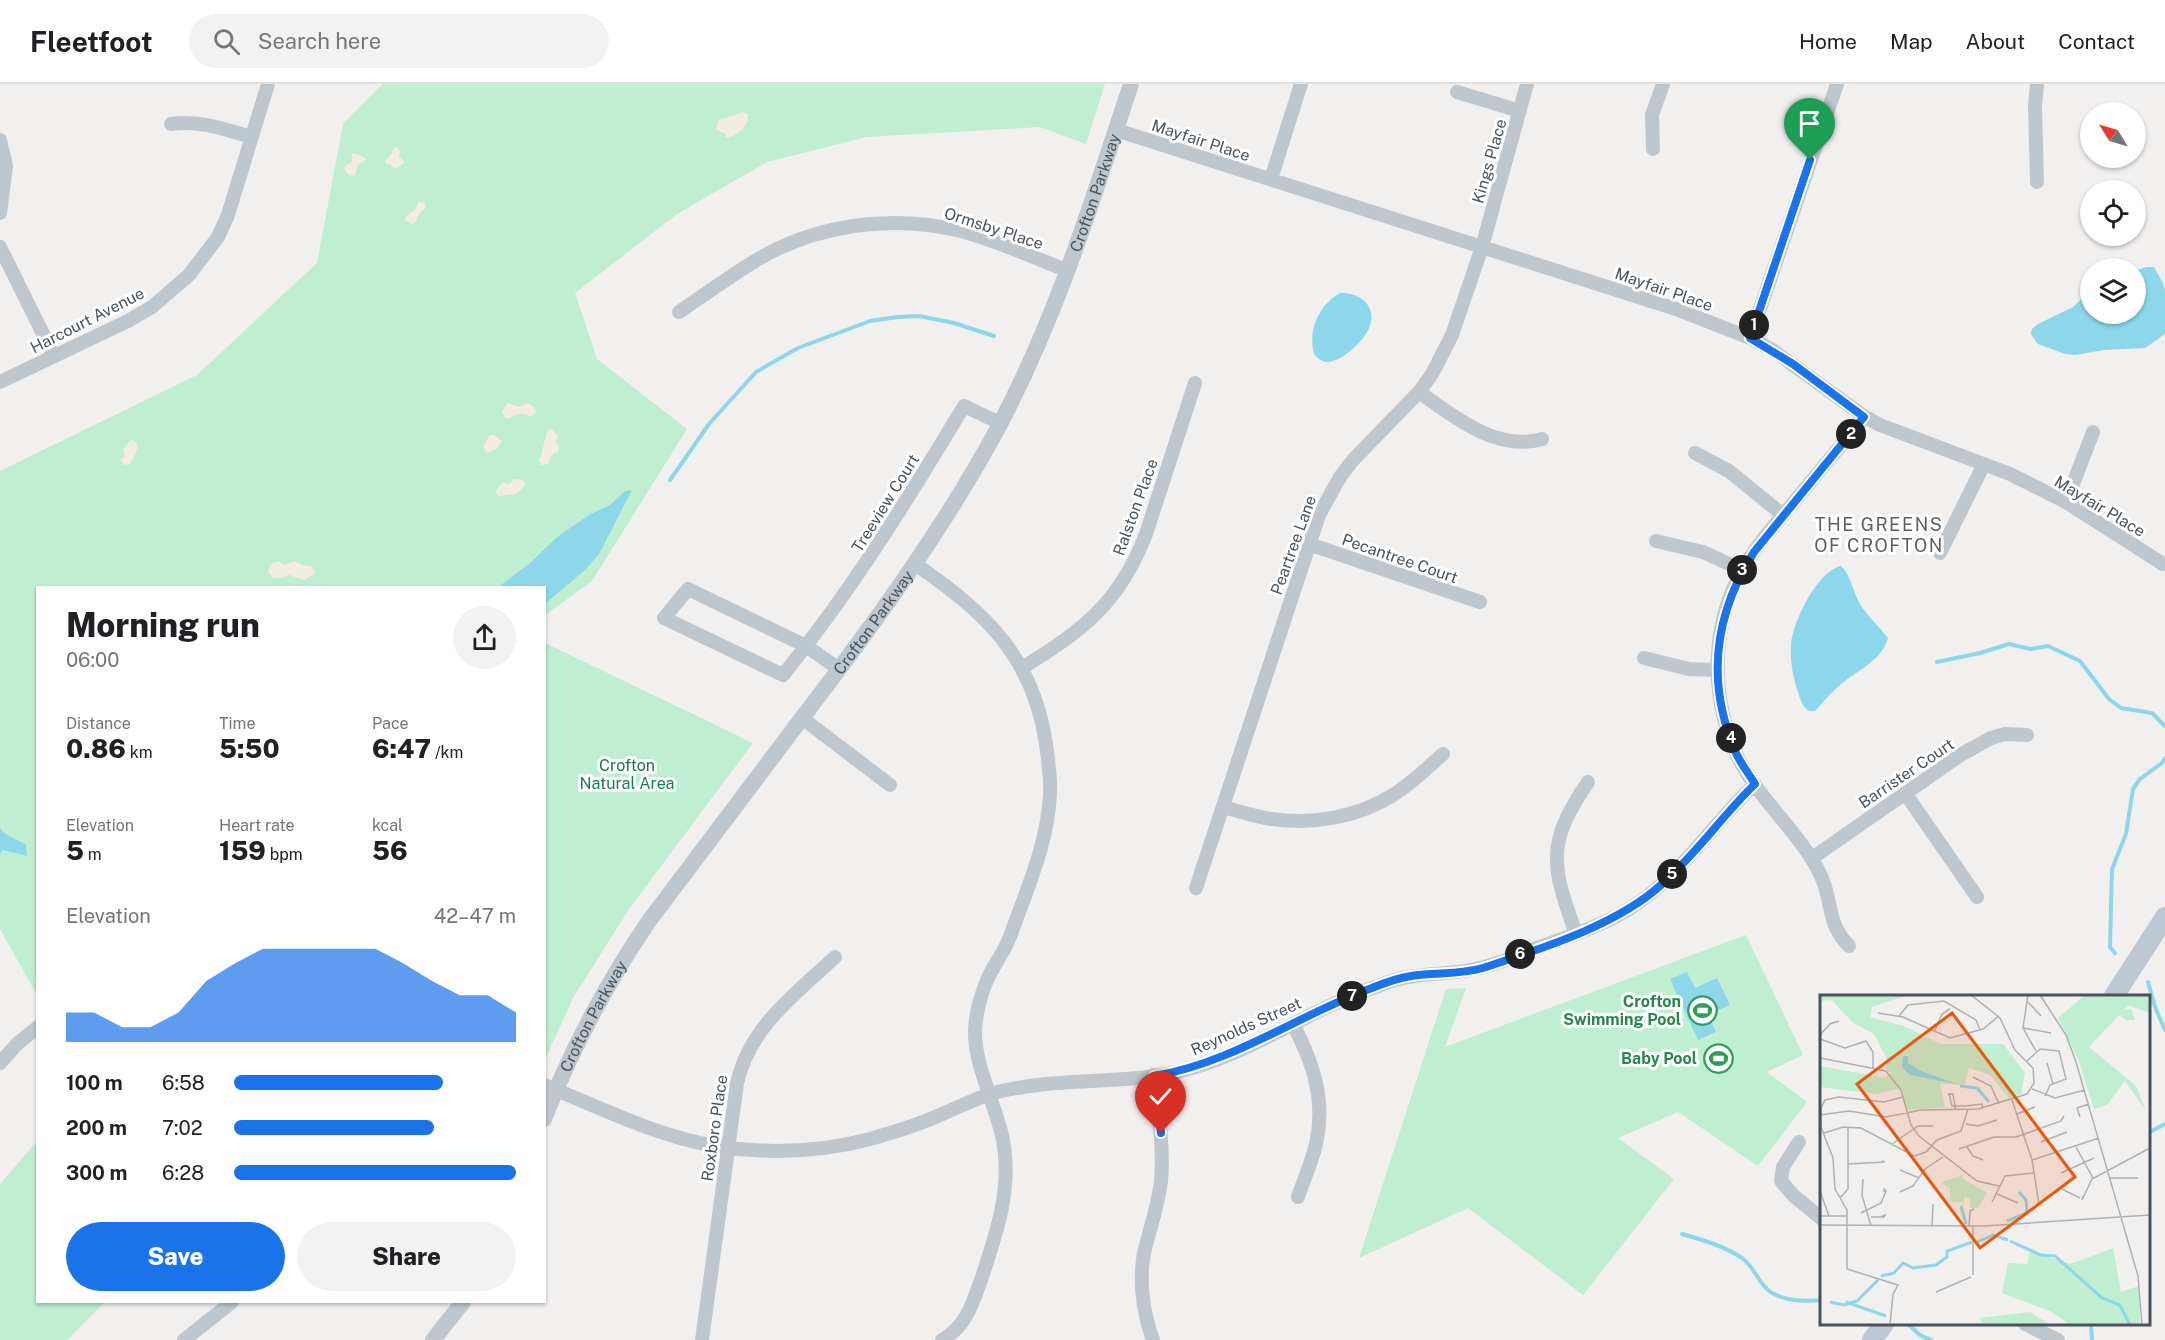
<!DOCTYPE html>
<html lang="en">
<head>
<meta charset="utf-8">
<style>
	:root { --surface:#fff; --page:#f2f2f2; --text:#202124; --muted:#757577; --line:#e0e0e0; --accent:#1a73e8 }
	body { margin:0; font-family:"Public Sans",sans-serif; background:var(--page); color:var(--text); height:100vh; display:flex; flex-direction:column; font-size:22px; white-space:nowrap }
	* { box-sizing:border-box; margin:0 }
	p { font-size:20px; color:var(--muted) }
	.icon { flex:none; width:33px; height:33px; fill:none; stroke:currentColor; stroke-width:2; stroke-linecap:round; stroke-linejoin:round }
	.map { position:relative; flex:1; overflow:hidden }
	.details { position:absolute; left:36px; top:502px; width:510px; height:717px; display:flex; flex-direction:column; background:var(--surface); border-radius:0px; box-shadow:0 2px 4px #0004 }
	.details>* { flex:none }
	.needle { width:39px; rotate:307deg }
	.fabs { position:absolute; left:2080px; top:18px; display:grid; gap:12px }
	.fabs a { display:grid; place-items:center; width:66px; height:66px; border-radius:50%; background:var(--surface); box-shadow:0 2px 4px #0004; font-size:30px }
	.pin { position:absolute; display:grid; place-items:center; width:51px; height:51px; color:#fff; margin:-62px -26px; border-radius:50% 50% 50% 0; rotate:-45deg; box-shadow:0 0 6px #0007 }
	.pin .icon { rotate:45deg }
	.km { position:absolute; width:30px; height:30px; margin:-15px; border-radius:50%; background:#222; color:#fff; font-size:16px; line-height:30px; text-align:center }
	.round { display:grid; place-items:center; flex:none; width:63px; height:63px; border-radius:32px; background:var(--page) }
	.summary { display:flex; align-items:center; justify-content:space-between; height:102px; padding:0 30px }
	h1 { font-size:33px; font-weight:800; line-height:45px }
	.stats { display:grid; grid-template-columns:repeat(3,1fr); gap:9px; height:102px; padding:6px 30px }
	.stats div { display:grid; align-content:center }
	.stats b { font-size:26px; font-weight:800 }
	.stats small { font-size:16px; font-weight:400 }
	.stats p { font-size:16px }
	.chart { height:168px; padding:12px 30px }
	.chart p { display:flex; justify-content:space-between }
	.chart svg { width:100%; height:108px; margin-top:6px; fill:var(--accent); opacity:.7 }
	.cta { display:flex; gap:12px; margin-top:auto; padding:12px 30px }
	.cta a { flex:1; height:69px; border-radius:36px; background:var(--accent); color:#fff; font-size:24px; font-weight:800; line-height:69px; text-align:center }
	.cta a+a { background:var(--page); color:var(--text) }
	ul { padding:0 30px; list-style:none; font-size:20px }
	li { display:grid; grid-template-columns:96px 72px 1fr; align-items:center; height:45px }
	li i { height:15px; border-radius:8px; background:var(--accent) }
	header { display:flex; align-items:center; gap:36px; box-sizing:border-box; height:84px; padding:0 30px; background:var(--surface); border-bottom:2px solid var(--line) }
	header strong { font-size:28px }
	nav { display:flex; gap:33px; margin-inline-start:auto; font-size:21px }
	.search { width:420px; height:54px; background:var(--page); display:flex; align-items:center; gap:15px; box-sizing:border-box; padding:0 21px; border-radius:33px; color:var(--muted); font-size:22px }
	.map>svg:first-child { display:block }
	.green { fill:#bfeed1 }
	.sand { fill:#f3ede1 }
	.water { fill:#8dd7ea }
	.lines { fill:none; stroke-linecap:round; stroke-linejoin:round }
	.stream { stroke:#8dd7ea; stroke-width:4 }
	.minor { stroke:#bec7ce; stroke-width:14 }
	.tertiary { stroke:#bec7ce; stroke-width:16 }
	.secondary { stroke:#bec8d3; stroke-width:20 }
	.route-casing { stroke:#fff; stroke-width:12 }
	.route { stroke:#1a73e8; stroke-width:8 }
	.labels { text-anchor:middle; stroke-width:6; stroke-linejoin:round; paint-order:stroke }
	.street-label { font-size:16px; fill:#48535c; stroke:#fff }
	.park-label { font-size:16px; fill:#197d4b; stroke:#fff }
	.leisure-label { font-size:16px; font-weight:bold; fill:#27864d; stroke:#fff; text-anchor:end }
	.neighbourhood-label { font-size:18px; letter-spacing:1.5px; fill:#5c6064; stroke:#fff }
	.inset-river { fill:none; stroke:#8dd7ea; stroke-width:3 }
	.inset-road { fill:none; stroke:#aeb1b4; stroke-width:1.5 }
	.view { fill:#e8590c; fill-opacity:0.15; stroke:#e8590c; stroke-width:3 }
	.inset-edge { fill:none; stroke:#48535c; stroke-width:3 }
</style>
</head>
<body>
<header>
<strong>Fleetfoot</strong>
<div class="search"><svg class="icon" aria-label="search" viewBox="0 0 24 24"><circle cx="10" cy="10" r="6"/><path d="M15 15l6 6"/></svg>Search here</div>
<nav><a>Home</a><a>Map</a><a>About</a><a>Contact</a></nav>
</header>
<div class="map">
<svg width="2165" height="1256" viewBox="0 0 2165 1256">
	<rect width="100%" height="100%" fill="#f2efef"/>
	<path class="green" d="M 383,0 L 1105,0 L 1086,60 L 1040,43 L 866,53 L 767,78 L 677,130 L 575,209 L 597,275 L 687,345 L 592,497 L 545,531 L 544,504 L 38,504 L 37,911 L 0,845 L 0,387 L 197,291 L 317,179 L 343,40 Z
		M 545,559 L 753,659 L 629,825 L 573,914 L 545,976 Z
		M 1746,851 L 1803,971 L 1767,988 L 1807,1018 L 1758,1082 L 1678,1028 L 1618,1054 L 1674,1095 L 1583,1211 L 1468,1124 L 1359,1174 L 1446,905 L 1466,904 L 1445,963 Z
		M 37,1057 L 38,1218 L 105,1218 L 67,1256 L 0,1256 L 0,1100 Z"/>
	<path class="sand" d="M 743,28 L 747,30 L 748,36 L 742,46 L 729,54 L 725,53 L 726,50 L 716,46 L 719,36 Z
		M 397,63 L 400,67 L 399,73 L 404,77 L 404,79 L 395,85 L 391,81 L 385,79 L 385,77 L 391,71 L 394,64 Z
		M 354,69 L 367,75 L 358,81 L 355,91 L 350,92 L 345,87 L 344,83 L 352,78 L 352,70 Z
		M 419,118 L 425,119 L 426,124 L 420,128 L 415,139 L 412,140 L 405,136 L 406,132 L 415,126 Z
		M 508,319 L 519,323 L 528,319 L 535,324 L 536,328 L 531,333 L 522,329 L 507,335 L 504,333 L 502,327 Z
		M 552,345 L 558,352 L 555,358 L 559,362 L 558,368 L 552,370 L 548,380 L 541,381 L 539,376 C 544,367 543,357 548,347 Z
		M 490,351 L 494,351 L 502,357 L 497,364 L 490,368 L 486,368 L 483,363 Z
		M 131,355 L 136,358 L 138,364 L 130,380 L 124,381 L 120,376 L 125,372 L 123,366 Z
		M 515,395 L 523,396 L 525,401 C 519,412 509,411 498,412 L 495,407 L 502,399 L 509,400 Z
		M 279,477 L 284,481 L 294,477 L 303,481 L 310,482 L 315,487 L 314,490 L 304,496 L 289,491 L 281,494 L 273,494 L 268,487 L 271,480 Z"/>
	<path class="water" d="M 2146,183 L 2154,183 L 2163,199 L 2165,206 L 2165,250 L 2145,264 L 2104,266 L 2075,271 L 2065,270 L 2038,260 L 2034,255 L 2031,250 L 2032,245 L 2038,240 L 2073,223 L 2091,206 L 2091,230 L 2136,230 L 2136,187 Z
		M 1340,209 C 1360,208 1378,222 1369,244 C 1364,257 1341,279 1326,278 C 1321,277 1317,274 1314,270 C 1308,246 1318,222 1340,209 Z
		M 632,406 L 599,470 L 585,486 L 547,518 L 545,519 L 544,504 L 497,504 L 529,480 L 557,453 L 589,431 L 610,421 L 625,407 Z
		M 1841,482 C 1851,491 1853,508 1860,520 C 1868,533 1879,542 1888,554 C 1882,575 1862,584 1845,597 C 1834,605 1825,616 1815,627 L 1809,627 C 1802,622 1800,615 1798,608 C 1793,593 1790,577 1791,562 C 1792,539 1817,487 1841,482 Z
		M 0,744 C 5,753 18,754 26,761 L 27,772 L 3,766 L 0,770 Z
		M 1687,888 L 1695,904 L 1717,894 L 1730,921 L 1708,931 L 1716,948 L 1698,956 L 1670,895 Z"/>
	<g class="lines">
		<path class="stream" d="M 670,396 L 709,340 L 756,288 L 798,264 L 870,237 L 898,233 L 919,232 L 954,239 L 994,252
			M 1937,578 L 1980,569 L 2009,560 L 2031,565 L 2048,562 L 2080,577 L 2109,615 L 2121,624 L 2152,629 L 2165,642
			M 2115,869 L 2110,863 L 2112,785 L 2126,750 L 2133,705 L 2140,695 L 2162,679 L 2165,674
			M 2148,898 L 2155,923 L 2165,946
			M 2148,1049 L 2165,1040
			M 1682,1150 C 1703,1156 1724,1162 1742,1174 C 1753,1182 1756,1193 1765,1203 C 1777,1217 1804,1218 1822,1216
			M 2091,1240 L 2092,1256
			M 1909,1241 L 1920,1251 L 1931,1256"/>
		<path class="minor" d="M 1457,8 L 1520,27
			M 171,40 C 199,36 224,45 251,53
			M 1116,46 L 1676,225 L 1750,254 L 1771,265 L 1865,333 L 1880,341 L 2010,390 L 2066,418 L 2163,480
			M 0,56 L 6,82 L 0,129
			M 1653,65 L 1652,31 L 1663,0
			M 1271,95 L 1301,0
			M 2037,98 L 2035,22 L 2037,0
			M 0,163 L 54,272
			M 679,228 C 704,211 729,193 755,177 C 816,140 892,130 961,147 C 998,157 1033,173 1068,187
			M 1750,254 L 1837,0
			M 0,298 L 128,237 L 152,223 L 189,191 L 218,153 L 228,131 L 268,0
			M 1419,308 C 1454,333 1497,368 1542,355
			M 1695,369 L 1729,387 L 1783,431
			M 2066,418 L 2093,348
			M 1656,457 L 1703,468 L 1742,486
			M 1309,460 L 1480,518
			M 1940,469 L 1984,380
			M 915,480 C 985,528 1033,572 1046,660 C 1048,676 1051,694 1050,710 C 1048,758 1027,805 1011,850 C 1006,865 995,879 988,894 C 981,910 976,928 975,946 C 974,981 996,1021 1003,1056 C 1012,1104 997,1148 982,1193 C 973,1218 967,1242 942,1256
			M 1644,574 L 1689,585 L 1717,586
			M 1022,584 C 1083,546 1119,520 1146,450 L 1195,299
			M 839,585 L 806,562 L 688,505 L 664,534 L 783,591 C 852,506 908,415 964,322 L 1000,339
			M 802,634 L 890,701
			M 1905,709 L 1977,813
			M 1223,723 C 1239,727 1256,733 1272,735 C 1313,741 1358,733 1393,711 C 1411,700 1427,684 1443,670
			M 1812,774 L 1962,670 L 1991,654 L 2005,650 L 2027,651
			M 1196,804 L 1319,431 L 1340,393 L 1353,376 L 1419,308 L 1432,290 L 1452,251 L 1482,163 L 1527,0
			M 1576,850 C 1552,782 1545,761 1588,698
			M 1849,862 C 1834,847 1832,833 1828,814 C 1825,799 1818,784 1810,772 C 1787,737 1753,707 1736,669 C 1710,610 1711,541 1743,485 C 1757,460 1777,438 1795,417 C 1818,389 1841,361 1865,333
			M 1293,940 C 1313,979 1326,1015 1316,1060 C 1312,1078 1304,1095 1298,1113
			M 0,979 L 17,960 L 38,943
			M 544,1001 C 589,1019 634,1041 680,1054 C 739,1071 811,1071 870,1055 C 891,1049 912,1043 933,1034 C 953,1026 973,1015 994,1009 C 1053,993 1117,1001 1177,988 C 1248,972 1309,925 1378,902 C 1388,898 1399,894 1409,893 C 1431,889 1453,890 1475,885 C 1494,882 1513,873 1531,866 C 1560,856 1590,846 1617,832 C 1675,802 1709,743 1755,700
			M 1799,1058 L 1783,1083 L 1781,1097 L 1794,1112 L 1822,1135
			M 2025,1240 L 2058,1256
			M 184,1256 L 232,1218
			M 702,1256 L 737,999 C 750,942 795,911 835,873
			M 1153,1256 C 1143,1229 1138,1193 1145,1165 C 1151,1142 1158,1121 1161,1097 C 1164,1062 1158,1026 1154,991"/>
		<g class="tertiary">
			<path id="s1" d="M 544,1035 C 572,964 606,900 649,837 C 700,769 751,701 802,634 C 874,540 943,446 999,342 C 1057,232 1092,118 1131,0"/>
			<path d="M 433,1256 L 463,1218"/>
		</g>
		<path class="secondary" d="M 2114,912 L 2165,833
			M 1872,1256 L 1884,1240"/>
	</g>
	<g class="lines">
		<defs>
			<path id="route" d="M 1161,1049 L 1154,992 C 1233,979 1298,931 1372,904 C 1384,899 1398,894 1411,892 C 1435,888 1459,891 1483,884 C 1540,865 1618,841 1662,800 C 1696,770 1722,732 1755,700 C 1749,690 1741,680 1736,669 C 1706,599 1714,531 1754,468 L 1864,333 L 1793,280 L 1750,254 L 1810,76"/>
		</defs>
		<use href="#route" class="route-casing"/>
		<use href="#route" class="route"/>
	</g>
	<defs>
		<symbol id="stadium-ring" viewBox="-11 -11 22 22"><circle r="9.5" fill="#fff" stroke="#2e9e5b" stroke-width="1.5"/><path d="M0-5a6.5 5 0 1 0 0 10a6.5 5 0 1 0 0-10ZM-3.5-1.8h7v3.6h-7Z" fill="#2e9e5b"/></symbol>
	</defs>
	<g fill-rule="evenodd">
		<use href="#stadium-ring" x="1686" y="910" width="33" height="33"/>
		<use href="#stadium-ring" x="1702" y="958" width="33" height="33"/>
	</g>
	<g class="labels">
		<g class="street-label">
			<text transform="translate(1201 56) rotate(18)" y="6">Mayfair Place</text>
			<text transform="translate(1489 77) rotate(-74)" y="6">Kings Place</text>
			<text dy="6" stroke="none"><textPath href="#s1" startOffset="1084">Crofton Parkway</textPath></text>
			<text transform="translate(994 144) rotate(18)" y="6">Ormsby Place</text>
			<text transform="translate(1664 205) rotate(19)" y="6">Mayfair Place</text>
			<text transform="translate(87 236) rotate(-27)" y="6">Harcourt Avenue</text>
			<text transform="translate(885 419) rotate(-58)" y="6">Treeview Court</text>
			<text transform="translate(2100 422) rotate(31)" y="6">Mayfair Place</text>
			<text transform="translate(1135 423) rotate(-70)" y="6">Ralston Place</text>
			<text transform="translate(1293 461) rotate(-70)" y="6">Peartree Lane</text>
			<text transform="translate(1400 474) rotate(19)" y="6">Pecantree Court</text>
			<text dy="6" stroke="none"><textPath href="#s1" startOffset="598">Crofton Parkway</textPath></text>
			<text transform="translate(1906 689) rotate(-34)" y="6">Barrister Court</text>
			<text dy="6" stroke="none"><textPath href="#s1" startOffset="114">Crofton Parkway</textPath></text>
			<text transform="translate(1246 942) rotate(-24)" y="6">Reynolds Street</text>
			<text transform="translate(714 1044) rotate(-82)" y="6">Roxboro Place</text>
		</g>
		<g class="park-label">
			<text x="627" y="687">Crofton<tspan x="627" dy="18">Natural Area</tspan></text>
		</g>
		<g class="leisure-label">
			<text x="1681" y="923">Crofton<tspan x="1681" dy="18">Swimming Pool</tspan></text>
			<text x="1697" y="980">Baby Pool</text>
		</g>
		<g class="neighbourhood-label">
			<text x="1879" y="447">THE GREENS<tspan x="1879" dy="21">OF CROFTON</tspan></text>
		</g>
	</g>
	<g transform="translate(1820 911)">
		<rect width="330" height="330" fill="#f2efef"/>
		<path d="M 0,0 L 88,0 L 52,12 L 50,22 L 84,31 L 121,49 L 183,49 L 205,78 L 201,99 L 189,103 L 170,80 L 149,73 L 145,90 L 120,89 L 125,112 L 88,115 L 81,93 L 57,99 L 0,92 L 0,71 L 66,83 L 71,78 L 65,73 L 68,66 L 54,39 L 32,27 L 12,5 L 0,6 ZM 265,0 L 330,0 L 330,18 L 308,10 L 304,15 L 311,14 L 315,25 L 306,25 L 299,20 L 269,52 L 316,91 L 326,116 L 305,86 L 287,110 L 274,114 L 259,66 L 238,23 ZM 146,179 L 142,183 L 167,198 L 158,213 L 150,213 L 150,203 L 145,201 L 144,207 L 130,207 L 130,193 L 120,188 ZM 293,253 L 301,297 L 319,291 L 320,330 L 251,330 L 230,316 L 182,298 L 188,268 L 207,269 L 210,257 L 251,269 ZM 210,317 L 231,330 L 163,330 L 160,323 Z" fill="#bfeed1"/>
		<path d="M 83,61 L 88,61 L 88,68 L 101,76 L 137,89 L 90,80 L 82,72 Z" fill="#8dd7ea"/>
		<path class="inset-river" d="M 140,91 L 157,93 L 169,107M 141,211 L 146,229M 187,226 L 207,218 L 206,205 L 199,197M 190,246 L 221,260 L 235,261 L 282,303 L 300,310 L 310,330M 155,248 L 173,240 L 188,245M 61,281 L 74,278 L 83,268 L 93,273 L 116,270 L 127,262 L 127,256 L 152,247M 10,307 L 24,310 L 37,306 L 58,285M 26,307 L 66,321"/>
		<path class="inset-road" d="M 208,0 L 203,33 L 216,56M 220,0 L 246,40 L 256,67 L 318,281 L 322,330M 208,7 L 221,21M 58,18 L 83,22 L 130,43 L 163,34 L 179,21M 79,21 L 88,10 L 124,6 L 156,25 L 160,35M 203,33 L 231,38M 114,37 L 122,19 L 130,14M 0,40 L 10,29 L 19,26M 0,44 L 25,53 L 46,46 L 53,57 L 53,73M 0,63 L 66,76 L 81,95 L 91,130 L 99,141 L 157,186 L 179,191M 206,67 L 220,54 L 239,56 L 246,84 L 230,90 L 225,101M 227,68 L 233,89M 153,82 L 171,91 L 179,109M 212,94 L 235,103 L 265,95M 192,105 L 212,165 L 219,209M 135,115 L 135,111 L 133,99 L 129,99 L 132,111 L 145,111 L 162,109 L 163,113M 197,119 L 215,112M 0,120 L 29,116 L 66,122 L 101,115 L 158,114 L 207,99 L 214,88 L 213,73 L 195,55 L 180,23 L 151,0M 260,122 L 257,113 L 269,109M 146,129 L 158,131 L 177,125M 4,138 L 23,132 L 41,133 L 94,161 L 106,157 L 117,145 L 141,136 L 148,114M 221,147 L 247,137M 72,149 L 98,131 L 113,131M 147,152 L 153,161 L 163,165M 256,152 L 273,183M 139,154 L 174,142 L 196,142 L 241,126 L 244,121M 212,165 L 279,143M 28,169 L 65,167 L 62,166M 80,175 L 99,183M 241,178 L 274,163M 290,183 L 318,183M 43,187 L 43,184 L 42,200 L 51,231M 242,194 L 260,203M 0,196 L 9,221M 80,197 L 93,191 L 105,174 L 123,162M 177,199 L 198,208M 263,201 L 262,205 L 272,184 L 330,153M 20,203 L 28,194 L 28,132M 172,207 L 185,181 L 213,178M 44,216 L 41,218 L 61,208 L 66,196 L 64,194 L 64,197M 0,221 L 27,221M 51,222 L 64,222 L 65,220 L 62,221M 0,230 L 165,231 L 330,220M 112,231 L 113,209M 149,231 L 150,216 L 154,214M 153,280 L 153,231M 116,297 L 151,282M 70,330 L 73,299 L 78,290 L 27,274 L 27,215 L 15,194 L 13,163 L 1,132 L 1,113 L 5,105 L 19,102 L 64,107 L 83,102"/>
		<path class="view" d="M 132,18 L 255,182 L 160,253 L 37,89 Z"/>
		<rect width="330" height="330" class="inset-edge"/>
	</g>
</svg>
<div class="fabs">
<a><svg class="needle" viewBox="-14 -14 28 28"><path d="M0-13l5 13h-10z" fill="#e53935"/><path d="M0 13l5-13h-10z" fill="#757577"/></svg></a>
<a><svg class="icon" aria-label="locate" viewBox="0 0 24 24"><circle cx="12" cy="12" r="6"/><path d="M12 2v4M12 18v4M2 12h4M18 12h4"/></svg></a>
<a><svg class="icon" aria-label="layers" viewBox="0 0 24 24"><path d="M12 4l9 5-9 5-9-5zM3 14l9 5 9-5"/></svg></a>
</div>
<div class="pin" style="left:1810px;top:76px;background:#1e9e55"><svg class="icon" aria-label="arrive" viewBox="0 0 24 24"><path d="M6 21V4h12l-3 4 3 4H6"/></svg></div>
<div class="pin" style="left:1161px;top:1049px;background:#d93025"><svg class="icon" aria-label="check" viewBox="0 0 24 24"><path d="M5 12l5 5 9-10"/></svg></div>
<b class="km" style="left:1754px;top:241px">1</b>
<b class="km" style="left:1851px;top:350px">2</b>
<b class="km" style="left:1742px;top:486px">3</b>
<b class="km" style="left:1731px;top:654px">4</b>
<b class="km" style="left:1672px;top:790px">5</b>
<b class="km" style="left:1520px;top:870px">6</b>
<b class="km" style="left:1352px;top:912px">7</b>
<section class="details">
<div class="summary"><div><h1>Morning run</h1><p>06:00</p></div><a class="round"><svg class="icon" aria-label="share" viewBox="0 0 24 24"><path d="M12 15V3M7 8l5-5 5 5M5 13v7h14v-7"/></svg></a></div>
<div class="stats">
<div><p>Distance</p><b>0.86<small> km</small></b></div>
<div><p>Time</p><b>5:50</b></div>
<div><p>Pace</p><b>6:47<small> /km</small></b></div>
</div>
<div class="stats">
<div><p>Elevation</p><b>5<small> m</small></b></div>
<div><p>Heart rate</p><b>159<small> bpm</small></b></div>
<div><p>kcal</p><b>56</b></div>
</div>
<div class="chart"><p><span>Elevation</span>42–47 m</p>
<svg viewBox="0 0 160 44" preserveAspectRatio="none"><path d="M0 44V32L10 32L20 38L30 38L40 32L50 19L60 12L70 6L80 6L90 6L100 6L110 6L120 12L130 19L140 25L150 25L160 32V44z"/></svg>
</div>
<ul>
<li><b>100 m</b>6:58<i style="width:74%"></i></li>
<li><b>200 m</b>7:02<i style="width:71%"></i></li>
<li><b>300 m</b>6:28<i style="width:100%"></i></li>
</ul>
<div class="cta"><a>Save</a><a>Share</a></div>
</section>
</div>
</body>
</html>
